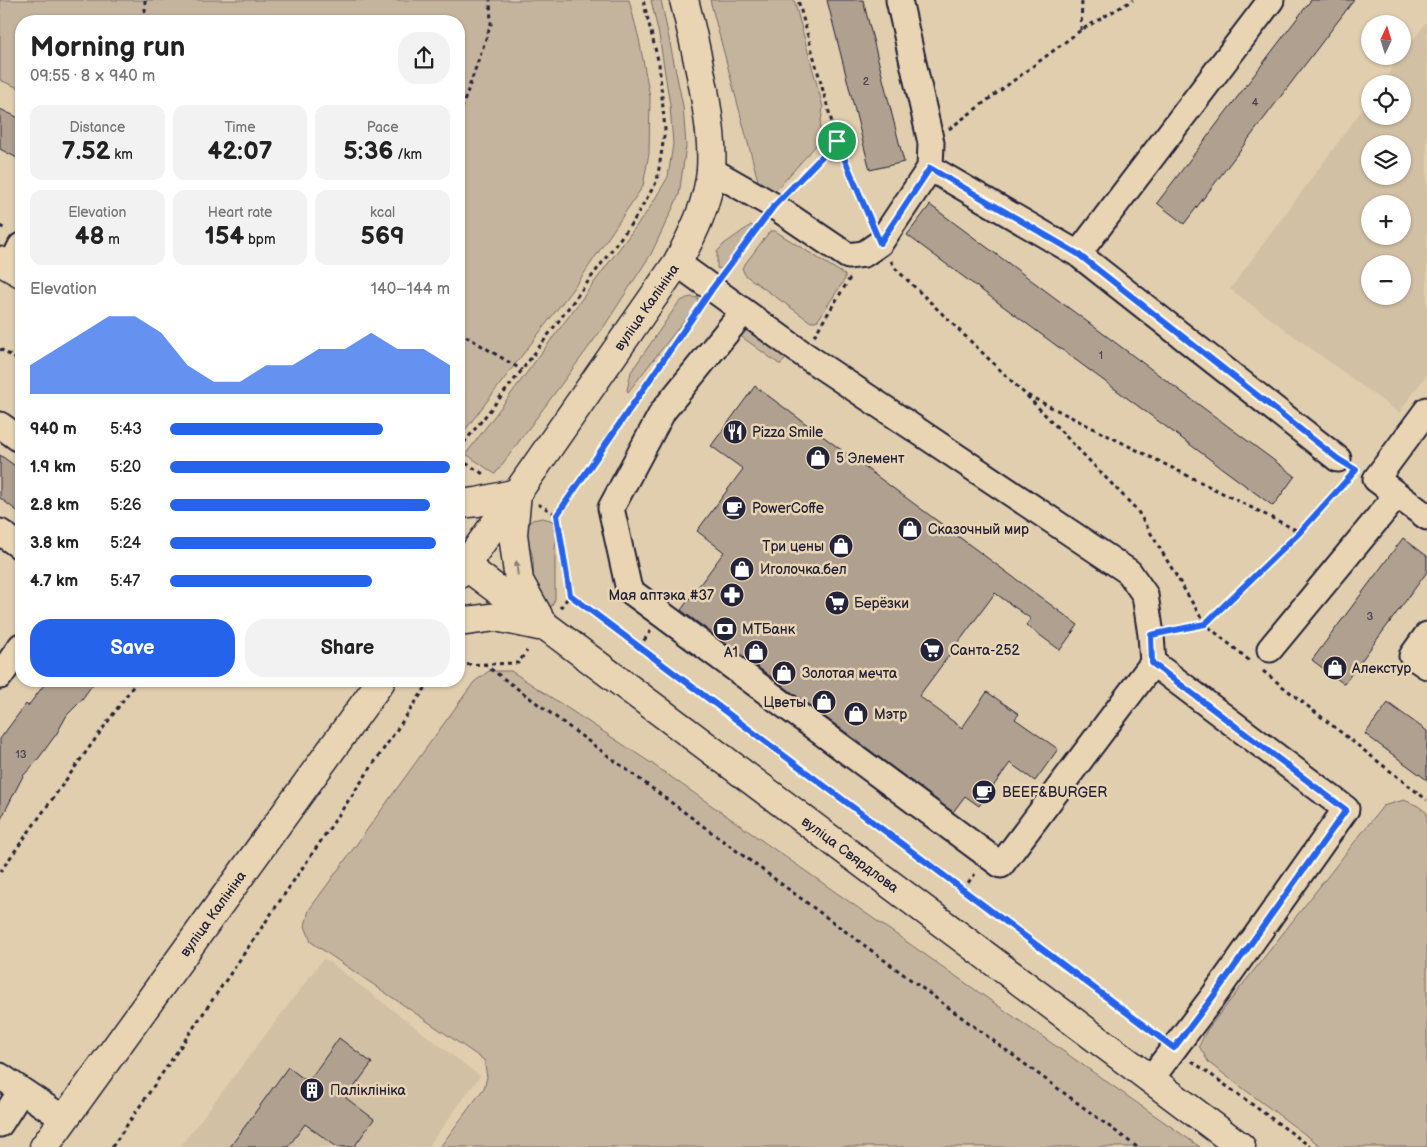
<!DOCTYPE html>
<html lang="en">
<head>
<meta charset="utf-8">
<style>
	:root { --surface:#fff; --page:#f2f2f2; --text:#222; --muted:#767676; --accent:#2563eb }
	body { margin:0; font-family:"Balsamiq Sans",sans-serif; background:var(--page); color:var(--text); height:100vh; display:flex; flex-direction:column; font-size:19px; white-space:nowrap }
	* { box-sizing:border-box; margin:0 }
	p { font-size:16px; color:var(--muted) }
	.icon { flex:none; width:28px; height:28px; fill:none; stroke:currentColor; stroke-width:2; stroke-linecap:round; stroke-linejoin:round }
	.map { position:relative; flex:1; overflow:hidden }
	.details { position:absolute; left:15px; top:15px; width:450px; height:672px; display:flex; flex-direction:column; background:var(--surface); border-radius:20px; box-shadow:0 1px 4px #0004 }
	.details>* { flex:none }
	.needle { width:32px; rotate:4deg }
	.buttons { position:absolute; left:1361px; top:15px; display:grid; gap:10px }
	.buttons a { display:grid; place-items:center; width:50px; height:50px; border-radius:50%; background:var(--surface); box-shadow:0 1px 4px #0004; font-size:25px }
	.pin { position:absolute; display:grid; place-items:center; width:42px; height:42px; color:#fff; margin:-21px; border:2px solid #fff; border-radius:50%; box-shadow:0 1px 5px #0007 }
	.round { display:grid; place-items:center; flex:none; width:52px; height:52px; border-radius:20px; background:var(--page) }
	.summary { display:flex; align-items:center; justify-content:space-between; height:85px; padding:0 15px }
	h1 { font-size:28px; font-weight:600; line-height:38px }
	.metrics { display:grid; grid-template-columns:repeat(3,1fr); gap:8px; height:85px; padding:5px 15px }
	.metrics div { display:grid; align-content:center; border-radius:12px; background:var(--page); text-align:center }
	.metrics b { font-size:25px; font-weight:600 }
	.metrics small { font-size:14px; font-weight:400 }
	.metrics p { font-size:14px }
	.chart { height:140px; padding:10px 15px }
	.chart p { display:flex; justify-content:space-between }
	.chart svg { width:100%; height:90px; margin-top:5px; fill:var(--accent); opacity:.7 }
	.primary-button { display:flex; gap:10px; margin-top:auto; padding:10px 15px }
	.primary-button a { flex:1; height:58px; border-radius:20px; background:var(--accent); color:#fff; font-size:20px; font-weight:600; line-height:58px; text-align:center }
	.primary-button a+a { background:var(--page); color:var(--text) }
	ul { padding:0 15px; list-style:none; font-size:16px }
	li { display:grid; grid-template-columns:80px 60px 1fr; align-items:center; height:38px }
	li i { height:12px; border-radius:6px; background:var(--accent) }
	.map>svg:first-child { display:block }
	.built { fill:#d2c0a5; fill-rule:evenodd }
	.green { fill:#c5b49d; stroke:#746b6c }
	.building { fill:#afa090; stroke:#22223b }
	.lines { fill:none; stroke-linecap:round; stroke-linejoin:round }
	.minor-casing { stroke:#22223b; stroke-width:29 }
	.major-casing { stroke:#22223b; stroke-width:31 }
	.path { stroke:#22223b; stroke-width:3; stroke-dasharray:4 4; stroke-linecap:butt }
	.minor { stroke:#e9d5b3; stroke-width:25 }
	.major { stroke:#e9d5b3; stroke-width:28 }
	.oneway { fill:#867c77 }
	.route-casing { stroke:#fff; stroke-width:10 }
	.route { stroke:#2563eb; stroke-width:6 }
	.labels { text-anchor:middle; stroke-width:5; stroke-linejoin:round; paint-order:stroke }
	.number-label { font-size:11px; fill:#454250 }
	.street-label { font-size:14px; fill:#22223b; stroke:#e9d5b3 }
	.poi-label { font-size:14px; fill:#22223b; stroke:#e9d5b3; text-anchor:start }
</style>
</head>
<body>
<div class="map">
<svg width="1427" height="1147" viewBox="0 0 1427 1147">
	<rect width="100%" height="100%" fill="#e1ceae"/>
	<filter id="ink" filterUnits="userSpaceOnUse"><feTurbulence type="fractalNoise" baseFrequency=".02" numOctaves="2"/><feDisplacementMap in="SourceGraphic" scale="10" xChannelSelector="R" yChannelSelector="G"/><feConvolveMatrix kernelMatrix="1 2 1 2 8 2 1 2 1" color-interpolation-filters="sRGB"/></filter>
	<g filter="url(#ink)">
		<path class="built" d="M 1427,21 L 1427,374 L 1399,413 L 1230,289 L 1370,99 L 1370,116 L 1402,116 L 1402,84 L 1381,84 L 1401,56 L 1402,56 L 1403,54 ZM 1370,144 L 1402,144 L 1402,176 L 1370,176 ZM 1370,204 L 1402,204 L 1402,236 L 1370,236 ZM 1370,264 L 1402,264 L 1402,296 L 1370,296 Z
			M 324,958 L 480,1076 L 428,1147 L 180,1147 Z"/>
		<path class="green" d="M 0,0 L 629,0 L 639,39 L 650,97 L 649,153 L 643,186 L 581,278 L 459,438 L 459,21 L 21,21 L 21,89 L 0,80 Z
			M 651,0 L 661,0 L 683,106 L 686,146 L 679,195 L 651,254 L 605,325 L 495,474 L 466,454 L 649,209 L 668,177 L 673,144 L 670,105 L 659,35 Z
			M 710,0 L 794,0 L 823,107 L 818,143 L 770,197 L 760,188 Z
			M 751,225 L 754,227 L 721,269 L 717,268 L 717,252 L 724,244 Z
			M 770,231 L 775,231 L 845,275 L 845,279 L 818,320 L 811,322 L 745,275 L 742,268 Z
			M 692,297 L 698,298 L 698,303 L 628,392 L 627,390 L 631,372 L 679,302 L 687,298 Z
			M 745,327 L 787,357 L 781,364 L 779,364 L 735,332 Z
			M 543,518 L 556,522 L 558,532 L 555,548 L 555,599 L 552,606 L 547,608 L 532,588 C 533,579 534,569 533,560 C 532,544 518,535 532,520 Z
			M 489,671 L 511,671 L 651,763 L 1200,1147 L 440,1147 L 484,1088 L 487,1077 L 484,1060 L 311,942 L 305,926 L 309,910 L 474,682 Z
			M 1404,800 L 1418,806 L 1427,813 L 1427,1147 L 1322,1147 L 1209,1063 L 1199,1046 L 1207,1030 L 1383,806 Z"/>
		<path class="building" d="M 827,0 L 863,0 L 904,162 L 870,170 Z
			M 1311,0 L 1354,0 L 1184,224 L 1157,203 Z
			M 0,109 L 21,119 L 21,160 L 0,149 Z
			M 930,205 L 1295,476 L 1273,506 L 907,235 Z
			M 755,386 L 1078,625 L 1060,650 L 1026,625 L 1031,619 L 995,593 L 919,696 L 962,728 L 987,692 L 1019,714 L 1015,719 L 1058,749 L 1035,781 L 1010,763 L 979,806 L 965,796 L 953,812 L 681,610 L 724,552 L 697,531 L 743,469 L 711,446 Z
			M 0,455 L 21,470 L 21,514 L 0,498 Z
			M 1403,538 L 1427,556 L 1427,572 L 1344,684 L 1312,660 Z
			M 47,681 L 95,681 L 80,702 L 67,715 L 57,733 L 36,762 L 23,776 L 0,821 L 0,739 L 26,704 L 28,706 Z
			M 1388,703 L 1427,731 L 1427,780 L 1365,734 Z
			M 339,1038 L 372,1063 L 346,1098 L 374,1119 L 354,1147 L 337,1147 L 305,1124 L 288,1147 L 230,1147 L 288,1067 L 308,1082 Z"/>
		<g class="lines">
			<defs>
				<path id="minor" d="M 899,0 L 931,143 L 930,168
					M 711,170 L 774,206 L 848,256 L 864,254 L 880,243 L 930,168 L 1078,254 L 1271,0
					M 1078,254 L 1338,459
					M 677,263 L 803,354 L 1129,572 L 1145,595 L 1151,635 L 1153,663 L 1346,809 L 1215,994 L 1150,1080
					M 11,266 L 21,246
					M 743,312 L 663,411 L 611,508 L 629,590 L 1001,865 L 1153,663
					M 1427,410 L 1376,479 L 1427,517
					M 0,425 L 21,440
					M 0,532 L 21,547
					M 1427,635 L 1412,656 L 1427,666
					M 1270,649 L 1397,495
					M 0,676 L 21,646
					M 0,1076 L 64,1119
					M 0,1124 L 21,1091"/>
				<g id="major">
					<path d="M 0,261 L 21,273"/>
					<path d="M 459,504 L 477,502 L 517,493 L 513,534 L 519,581 L 538,615"/>
					<path id="s1" d="M 459,561 L 1241,1147"/>
					<path id="s2" d="M 459,574 L 517,493 L 677,263 C 693,234 708,204 711,170 C 713,143 708,116 704,90 C 698,60 692,30 684,0"/>
					<path d="M 459,622 L 496,617 L 539,626"/>
					<path id="s3" d="M 44,1147 L 381,681"/>
				</g>
			</defs>
			<use href="#minor" class="minor-casing"/>
			<use href="#major" class="major-casing"/>
			<path class="path" d="M 145,0 L 145,10 L 147,21
				M 1081,30 L 1082,0
				M 459,116 L 491,24 L 490,0
				M 949,129 L 1081,30 L 1133,0
				M 837,141 L 870,219
				M 790,190 L 837,141 L 798,0
				M 0,226 L 7,230
				M 891,261 L 896,269 L 1025,394 L 1300,532 L 1346,480
				M 725,272 L 762,223
				M 459,332 L 522,370
				M 814,336 L 850,278
				M 0,349 L 21,362
				M 1027,396 L 1137,510 L 1205,624 L 1250,661
				M 459,449 L 522,370 L 634,220 L 657,181 L 665,130 L 659,64 L 643,0
				M 459,459 L 485,475
				M 538,504 L 557,515 L 570,595 L 1157,1035
				M 557,515 L 701,305
				M 560,608 L 570,595
				M 1171,631 L 1205,624 L 1300,532
				M 639,647 L 651,631
				M 484,664 L 1137,1147
				M 459,665 L 518,663 L 527,651
				M 1263,671 L 1427,800
				M 0,872 L 137,681
				M 963,889 L 975,874
				M 1192,1061 L 1311,1147
				M 112,1147 L 430,681"/>
			<use href="#minor" class="minor"/>
			<use href="#major" class="major"/>
		</g>
		<defs><path id="oneway-solid" d="M-6-.8H1V-3.2L6.5 0L1 3.2V.8H-6Z" transform="scale(1.25)"/></defs>
		<use class="oneway" href="#oneway-solid" transform="translate(517 568) rotate(-96)"/>
	</g>
	<g class="lines" filter="url(#ink)">
		<defs>
			<path id="route" d="M 837,141 L 880,243 L 930,168 L 1078,254 L 1338,459 L 1356,470 L 1300,532 L 1205,624 L 1151,635 L 1152,663 L 1346,810 L 1215,994 L 1174,1048 L 570,595 L 557,515 L 712,289 L 774,206 Z"/>
		</defs>
		<use href="#route" class="route-casing"/>
		<use href="#route" class="route"/>
	</g>
	<defs>
		<symbol id="restaurant-disc" viewBox="-11 -11 22 22"><circle r="9.5" fill="#22223b" stroke="#e9d5b3"/><path d="M-5-6h1v4h1v-4h1v4h1v-4h1v5L-1.5 .5V6h-2V.5L-5-1ZM5-6V6H3V1.5H1.5Q1.5-4 5-6Z" fill="#fff"/></symbol>
		<symbol id="shop-disc" viewBox="-11 -11 22 22"><circle r="9.5" fill="#22223b" stroke="#e9d5b3"/><path d="M-5-2.5h2.3a2.7 3.5 0 0 1 5.4 0H5L5.5 6h-11ZM-1.5-2.5h3a1.5 2.3 0 0 0-3 0Z" fill="#fff"/></symbol>
		<symbol id="cafe-disc" viewBox="-11 -11 22 22"><circle r="9.5" fill="#22223b" stroke="#e9d5b3"/><path d="M-5.5-4.5H6V0H3Q3 3.5 0 3.5H-2.5Q-5.5 3.5-5.5 0ZM3-3.2v2h1.7v-2ZM-6 4.5H4V6H-6Z" fill="#fff"/></symbol>
		<symbol id="pharmacy-disc" viewBox="-11 -11 22 22"><circle r="9.5" fill="#22223b" stroke="#e9d5b3"/><path d="M-2-6h4v4h4v4h-4v4h-4v-4h-4v-4h4Z" fill="#fff"/></symbol>
		<symbol id="supermarket-disc" viewBox="-11 -11 22 22"><circle r="9.5" fill="#22223b" stroke="#e9d5b3"/><path d="M-6-5.5h2.5l.6 2H6L4.5 2H-2.5L-4.4-4H-6ZM-1.5 3.2a1.3 1.3 0 1 0 .1 0ZM3 3.2a1.3 1.3 0 1 0 .1 0Z" fill="#fff"/></symbol>
		<symbol id="bank-disc" viewBox="-11 -11 22 22"><circle r="9.5" fill="#22223b" stroke="#e9d5b3"/><path d="M-6-4H6V4H-6ZM0-2.3a2.3 2.3 0 1 0 0 4.6a2.3 2.3 0 1 0 0-4.6Z" fill="#fff"/></symbol>
		<symbol id="building-disc" viewBox="-11 -11 22 22"><circle r="9.5" fill="#22223b" stroke="#e9d5b3"/><path d="M-4-6H4V6H1V3H-1V6H-4ZM-2.5-4.3h1.7v1.8h-1.7ZM.8-4.3h1.7v1.8H.8ZM-2.5-1h1.7V.8h-1.7ZM.8-1h1.7V.8H.8Z" fill="#fff"/></symbol>
	</defs>
	<g fill-rule="evenodd">
		<use href="#restaurant-disc" x="721" y="418" width="28" height="28"/>
		<use href="#shop-disc" x="804" y="444" width="28" height="28"/>
		<use href="#cafe-disc" x="720" y="494" width="28" height="28"/>
		<use href="#shop-disc" x="896" y="515" width="28" height="28"/>
		<use href="#shop-disc" x="827" y="532" width="28" height="28"/>
		<use href="#shop-disc" x="728" y="555" width="28" height="28"/>
		<use href="#pharmacy-disc" x="718" y="581" width="28" height="28"/>
		<use href="#supermarket-disc" x="823" y="589" width="28" height="28"/>
		<use href="#bank-disc" x="711" y="615" width="28" height="28"/>
		<use href="#supermarket-disc" x="918" y="636" width="28" height="28"/>
		<use href="#shop-disc" x="742" y="638" width="28" height="28"/>
		<use href="#shop-disc" x="1321" y="654" width="28" height="28"/>
		<use href="#shop-disc" x="770" y="659" width="28" height="28"/>
		<use href="#shop-disc" x="810" y="688" width="28" height="28"/>
		<use href="#shop-disc" x="842" y="700" width="28" height="28"/>
		<use href="#cafe-disc" x="970" y="778" width="28" height="28"/>
		<use href="#building-disc" x="298" y="1076" width="28" height="28"/>
	</g>
	<g class="labels">
		<g class="number-label">
			<text x="866" y="85">2</text>
			<text x="1255" y="106">4</text>
			<text x="1101" y="359">1</text>
			<text x="1370" y="620">3</text>
			<text x="21" y="758">13</text>
		</g>
		<g class="street-label">
			<text dy="5" stroke="none"><textPath href="#s2" startOffset="326">вуліца Калініна</textPath></text>
			<text dy="5" stroke="none"><textPath href="#s1" startOffset="489">вуліца Свярдлова</textPath></text>
			<text dy="5" stroke="none"><textPath href="#s3" startOffset="288">вуліца Калініна</textPath></text>
		</g>
		<g class="poi-label">
			<text x="752" y="437">Pizza Smile</text>
			<text x="836" y="463">5 Элемент</text>
			<text x="752" y="513">PowerCoffe</text>
			<text x="928" y="534">Сказочный мир</text>
			<text x="824" y="551" text-anchor="end">Три цены</text>
			<text x="760" y="574">Иголочка.бел</text>
			<text x="714" y="600" text-anchor="end">Мая аптэка #37</text>
			<text x="854" y="608">Берёзки</text>
			<text x="742" y="634">МТБанк</text>
			<text x="950" y="655">Санта-252</text>
			<text x="738" y="657" text-anchor="end">A1</text>
			<text x="1352" y="673">Алекстур</text>
			<text x="802" y="678">Золотая мечта</text>
			<text x="806" y="707" text-anchor="end">Цветы</text>
			<text x="874" y="719">Мэтр</text>
			<text x="1002" y="797">BEEF&amp;BURGER</text>
			<text x="330" y="1095">Паліклініка</text>
		</g>
	</g>
</svg>
<div class="buttons">
<a><svg class="needle" viewBox="-14 -14 28 28"><path d="M0-13l5 13h-10z" fill="#e53935"/><path d="M0 13l5-13h-10z" fill="#767676"/></svg></a>
<a><svg class="icon" aria-label="locate" viewBox="0 0 24 24"><circle cx="12" cy="12" r="6"/><path d="M12 2v4M12 18v4M2 12h4M18 12h4"/></svg></a>
<a><svg class="icon" aria-label="layers" viewBox="0 0 24 24"><path d="M12 4l9 5-9 5-9-5zM3 14l9 5 9-5"/></svg></a>
<a>+</a>
<a>−</a>
</div>
<div class="pin" style="left:837px;top:141px;background:#1e9e55"><svg class="icon" aria-label="arrive" viewBox="0 0 24 24"><path d="M6 21V4h12l-3 4 3 4H6"/></svg></div>
<section class="details">
<div class="summary"><div><h1>Morning run</h1><p>09:55 · 8 × 940 m</p></div><a class="round"><svg class="icon" aria-label="share" viewBox="0 0 24 24"><path d="M12 15V3M7 8l5-5 5 5M5 13v7h14v-7"/></svg></a></div>
<div class="metrics">
<div><p>Distance</p><b>7.52<small> km</small></b></div>
<div><p>Time</p><b>42:07</b></div>
<div><p>Pace</p><b>5:36<small> /km</small></b></div>
</div>
<div class="metrics">
<div><p>Elevation</p><b>48<small> m</small></b></div>
<div><p>Heart rate</p><b>154<small> bpm</small></b></div>
<div><p>kcal</p><b>569</b></div>
</div>
<div class="chart"><p><span>Elevation</span>140–144 m</p>
<svg viewBox="0 0 160 44" preserveAspectRatio="none"><path d="M0 44V30L10 22L20 14L30 6L40 6L50 14L60 30L70 38L80 38L90 30L100 30L110 22L120 22L130 14L140 22L150 22L160 30V44z"/></svg>
</div>
<ul>
<li><b>940 m</b>5:43<i style="width:76%"></i></li>
<li><b>1.9 km</b>5:20<i style="width:100%"></i></li>
<li><b>2.8 km</b>5:26<i style="width:93%"></i></li>
<li><b>3.8 km</b>5:24<i style="width:95%"></i></li>
<li><b>4.7 km</b>5:47<i style="width:72%"></i></li>
</ul>
<div class="primary-button"><a>Save</a><a>Share</a></div>
</section>
</div>
</body>
</html>
